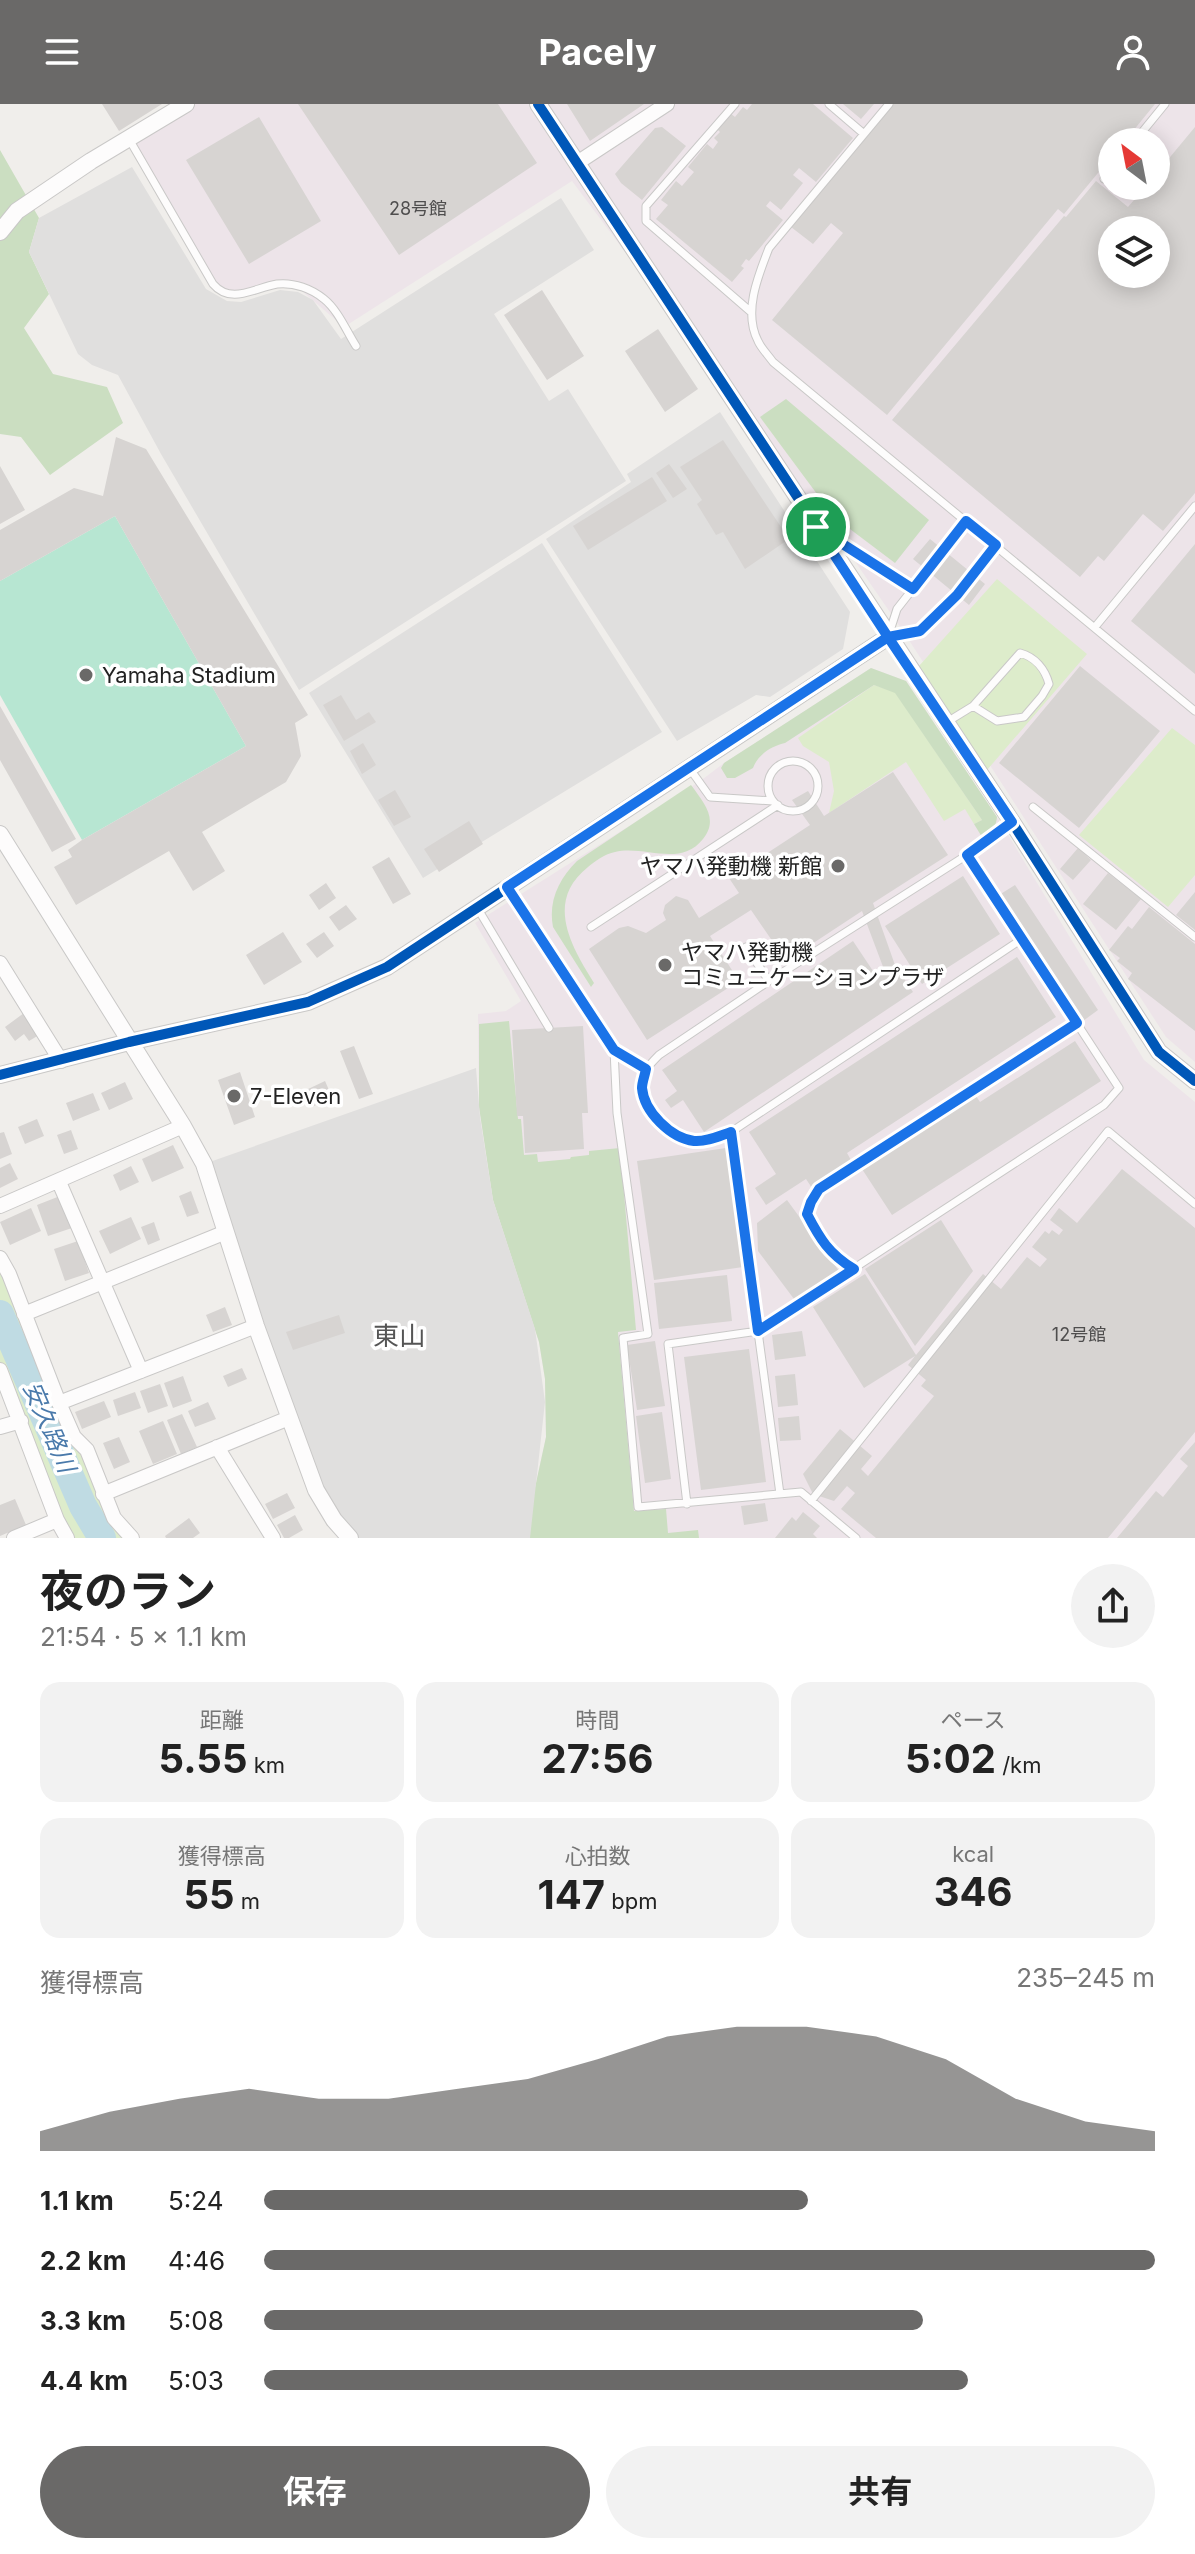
<!DOCTYPE html>
<html lang="ja">
<head>
<meta charset="utf-8">
<style>
	:root { --surface:#fff; --page:#f2f2f2; --text:#222; --muted:#767676; --accent:#6a6968 }
	body { margin:0; font-family:Inter,"Noto Sans JP",sans-serif; background:var(--page); color:var(--text); height:100vh; display:flex; flex-direction:column; font-size:30px; white-space:nowrap }
	* { box-sizing:border-box; margin:0 }
	p { font-size:26px; color:var(--muted) }
	.icon { flex:none; width:44px; height:44px; fill:none; stroke:currentColor; stroke-width:2; stroke-linecap:round; stroke-linejoin:round }
	.map { position:relative; height:1434px; overflow:hidden }
	.details { display:flex; flex-direction:column; background:var(--surface); flex:1 }
	.details>* { flex:none }
	.needle { width:52px; rotate:328deg }
	.tools { position:absolute; left:1098px; top:24px; display:grid; gap:16px }
	.tools a { display:grid; place-items:center; width:72px; height:72px; border-radius:50%; background:var(--surface); box-shadow:0 4px 20px #0003; font-size:40px }
	.pin { position:absolute; display:grid; place-items:center; width:68px; height:68px; color:#fff; margin:-34px; border:4px solid #fff; border-radius:50%; box-shadow:0 2px 8px #0007 }
	.round { display:grid; place-items:center; flex:none; width:84px; height:84px; border-radius:42px; background:var(--page) }
	.summary { display:flex; align-items:center; justify-content:space-between; height:136px; padding:0 40px }
	h1 { font-size:44px; font-weight:700; line-height:60px }
	.figures { display:grid; grid-template-columns:repeat(3,1fr); gap:12px; height:136px; padding:8px 40px }
	.figures div { display:grid; align-content:center; border-radius:20px; background:var(--page); text-align:center }
	.figures b { font-size:40px; font-weight:700 }
	.figures small { font-size:22px; font-weight:400 }
	.figures p { font-size:22px }
	.chart { height:224px; padding:16px 40px }
	.chart p { display:flex; justify-content:space-between }
	.chart svg { width:100%; height:144px; margin-top:8px; fill:var(--accent); opacity:.7 }
	.button { display:flex; gap:16px; margin-top:auto; padding:16px 40px }
	.button a { flex:1; height:92px; border-radius:48px; background:var(--accent); color:#fff; font-size:32px; font-weight:700; line-height:92px; text-align:center }
	.button a+a { background:var(--page); color:var(--text) }
	ul { padding:0 40px; list-style:none; font-size:26px }
	li { display:grid; grid-template-columns:128px 96px 1fr; align-items:center; height:60px }
	li i { height:20px; border-radius:10px; background:var(--accent) }
	header { display:flex; justify-content:space-between; align-items:center; height:104px; padding:0 40px; background:var(--accent); color:#fff; font-size:36px; font-weight:700 }
	.map>svg:first-child { display:block }
	.industrial { fill:#ede4e9; fill-rule:evenodd }
	.grass { fill:#ddeccb }
	.forest { fill:#cbdec1 }
	.pitch { fill:#b7e6d2 }
	.parking { fill:#e0dfde }
	.lines { fill:none; stroke-linecap:round; stroke-linejoin:round }
	.river { stroke:#bfdbe3; stroke-width:28 }
	.building { fill:#d7d4d2; fill-rule:evenodd }
	.service-casing { stroke:#c9c8c7; stroke-width:9 }
	.minor-casing { stroke:#c9c8c7; stroke-width:16 }
	.tertiary-casing { stroke:#c9c8c7; stroke-width:18 }
	.service { stroke:#fdfcfc; stroke-width:7 }
	.minor { stroke:#fdfcfc; stroke-width:14 }
	.tertiary { stroke:#fdfcfc; stroke-width:16 }
	.cycleway-casing { stroke:#fff; stroke-width:15 }
	.cycleway { stroke:#0057b8; stroke-width:10 }
	.route-casing { stroke:#fff; stroke-width:16 }
	.route { stroke:#1a73e8; stroke-width:10 }
	.poi-dot { fill:#6a6968; stroke:#fff; stroke-width:3 }
	.labels { text-anchor:middle; stroke-width:7; stroke-linejoin:round; paint-order:stroke }
	.number-label { font-size:18px; fill:#4f4e4e }
	.poi-label { font-size:22px; fill:#222; stroke:#fff; text-anchor:start }
	.water-label { font-size:24px; font-style:italic; fill:#4a7aab; stroke:#fff }
	.quarter-label { font-size:26px; fill:#555; stroke:#fff }
</style>
</head>
<body>
<header><svg class="icon" aria-label="menu" viewBox="0 0 24 24"><path d="M4 6h16M4 12h16M4 18h16"/></svg>Pacely<svg class="icon" aria-label="person" viewBox="0 0 24 24"><circle cx="12" cy="8" r="4"/><path d="M4 21q1-7 8-7t8 7"/></svg></header>
<div class="map">
<svg width="1195" height="1434" viewBox="0 0 1195 1434">
	<rect width="100%" height="100%" fill="#f0eeeb"/>
	<path class="industrial" d="M 186,0 L 1195,0 L 1195,958 L 1166,933 L 905,530 L 843,440 L 572,77 L 344,223 L 295,181 L 232,192 L 216,184 L 129,35 ZM 1112,38 L 1156,38 L 1156,82 L 1112,82 ZM 1112,126 L 1156,126 L 1156,170 L 1112,170 Z
		M 871,564 L 906,577 L 1004,724 L 1144,956 L 1195,998 L 1195,1434 L 529,1434 L 531,1402 L 546,1333 L 545,1275 L 539,1238 L 493,1096 L 479,1003 L 478,910 L 506,907 L 521,897 L 475,819 L 699,678 L 724,659 Z"/>
	<path class="grass" d="M 997,475 L 1087,550 L 981,673 L 919,562 Z
		M 874,581 L 895,588 L 982,716 L 974,720 L 965,705 L 944,717 L 906,658 L 829,709 L 834,687 L 829,658 L 803,642 L 798,634 Z
		M 1172,624 L 1195,641 L 1195,771 L 1168,803 L 1079,731 Z
		M 0,1158 L 119,1420 L 133,1434 L 68,1434 L 0,1265 Z"/>
	<path class="forest" d="M 0,46 L 39,114 L 29,148 L 49,190 L 24,224 L 53,270 L 107,283 L 123,319 L 50,371 L 21,333 L 0,330 Z
		M 786,295 L 929,416 L 895,459 L 834,413 L 760,313 Z
		M 871,564 L 906,577 L 997,713 C 996,724 991,728 982,733 L 974,720 L 982,716 L 895,589 L 874,581 L 785,639 C 772,642 758,650 753,664 L 735,674 L 727,674 L 721,664 L 724,659 Z
		M 691,681 C 704,699 719,715 703,735 C 680,764 645,741 615,748 C 605,750 595,757 588,763 C 544,798 572,843 594,879 L 591,883 L 553,823 C 548,797 559,775 577,757 Z
		M 509,917 L 518,1015 L 521,1015 L 524,1051 L 537,1050 L 538,1058 L 570,1055 L 571,1053 L 589,1051 L 589,1047 L 620,1044 L 636,1226 L 618,1228 L 634,1407 L 666,1405 L 668,1429 L 698,1426 L 699,1434 L 529,1434 L 531,1402 L 546,1333 L 545,1275 L 539,1238 L 493,1096 L 479,1003 L 479,920 Z"/>
	<path class="pitch" d="M 115,412 L 246,642 L 82,736 L 0,591 L 0,477 Z"/>
	<path class="parking" d="M 132,63 L 206,185 L 227,197 L 241,198 L 280,186 L 298,188 L 313,196 L 341,235 L 561,94 L 594,146 L 494,210 L 549,297 L 568,285 L 626,377 L 299,586 L 161,350 L 118,271 L 92,261 L 78,250 L 29,148 L 39,114 Z
		M 720,308 L 850,508 L 843,545 L 770,593 L 756,591 L 677,637 L 546,435 L 631,378 L 627,370 Z
		M 542,439 L 662,628 L 423,774 L 309,589 Z
		M 476,964 L 480,1013 L 493,1096 L 535,1225 L 545,1298 L 530,1434 L 351,1434 L 311,1372 L 204,1060 Z"/>
	<g class="lines">
		<path class="river" d="M 0,1210 L 83,1402 L 102,1434"/>
	</g>
	<path class="building" d="M 102,0 L 162,0 L 119,27 Z
		M 298,0 L 498,0 L 537,59 L 399,151 Z
		M 567,0 L 644,0 L 590,37 Z
		M 752,0 L 813,0 L 853,34 L 816,78 L 799,64 L 793,71 L 803,79 L 781,106 L 770,97 L 766,102 L 783,116 L 749,157 L 746,155 L 741,162 L 744,164 L 732,178 L 656,115 L 668,101 L 661,96 L 676,77 L 682,82 L 694,68 L 688,63 L 707,40 L 713,45 L 718,38 L 714,34 L 720,28 L 717,25 L 730,9 L 735,13 L 743,3 L 747,6 Z
		M 843,0 L 874,0 L 861,15 Z
		M 893,0 L 1155,0 L 1124,38 L 1112,38 L 1112,52 L 1064,110 L 1058,105 L 887,311 L 772,216 L 843,129 L 831,119 L 813,140 L 791,123 Z
		M 259,13 L 321,117 L 249,160 L 186,56 Z
		M 662,23 L 686,42 L 642,96 L 621,79 L 615,70 L 655,24 Z
		M 1195,23 L 1195,389 L 1163,427 L 1143,410 L 1104,457 L 1098,452 L 1080,473 L 892,316 L 1064,112 L 1066,113 L 1096,77 L 1128,103 L 1146,82 L 1156,82 L 1156,70 ZM 1112,126 L 1156,126 L 1156,170 L 1112,170 Z
		M 542,186 L 584,252 L 547,276 L 504,211 Z
		M 658,225 L 698,285 L 665,308 L 625,247 Z
		M 116,333 L 146,345 L 308,611 L 295,619 L 301,652 L 286,678 L 202,728 L 225,767 L 193,787 L 169,747 L 76,801 L 54,763 L 72,753 L 68,746 L 82,736 L 246,642 L 115,412 L 0,477 L 0,426 L 74,384 L 103,392 Z
		M 723,336 L 789,435 L 745,465 L 723,428 L 716,431 L 697,400 L 702,396 L 680,363 Z
		M 669,360 L 687,385 L 673,394 L 656,369 Z
		M 0,362 L 25,406 L 0,420 Z
		M 652,373 L 667,397 L 588,446 L 573,422 Z
		M 930,435 L 985,480 L 969,501 L 913,455 Z
		M 1195,440 L 1195,570 L 1131,517 Z
		M 1080,562 L 1160,627 L 1079,724 L 999,659 Z
		M 341,591 L 356,616 L 369,608 L 376,618 L 344,637 L 323,601 Z
		M 0,602 L 76,735 L 52,748 L 0,656 Z
		M 363,639 L 376,661 L 362,670 L 350,647 Z
		M 893,668 L 948,751 L 873,799 L 895,861 L 913,888 L 704,1028 L 683,996 L 671,1004 L 665,996 L 677,987 L 662,966 L 853,837 L 877,873 L 885,868 L 862,807 L 786,857 L 751,806 L 710,832 L 739,877 L 647,936 L 589,845 L 619,824 L 628,822 L 646,829 L 666,816 L 663,809 L 665,801 L 676,792 L 688,796 L 699,814 L 739,789 L 729,774 L 810,721 L 792,696 L 808,687 L 824,712 Z
		M 395,686 L 411,713 L 394,722 L 378,696 Z
		M 469,717 L 483,740 L 439,768 L 424,745 Z
		M 1078,744 L 1091,756 L 1073,776 L 1060,765 Z
		M 389,753 L 411,790 L 393,800 L 372,763 Z
		M 1108,769 L 1141,795 L 1116,826 L 1083,800 Z
		M 963,772 L 1000,830 L 922,880 L 885,822 Z
		M 326,779 L 336,794 L 319,806 L 309,791 Z
		M 1015,781 L 1098,906 L 1083,917 L 999,791 Z
		M 1195,788 L 1195,826 L 1176,811 Z
		M 346,801 L 357,815 L 339,827 L 329,813 Z
		M 1149,803 L 1195,840 L 1195,927 L 1128,875 L 1132,869 L 1117,857 L 1120,854 L 1109,846 L 1128,822 L 1132,825 Z
		M 283,828 L 302,858 L 264,881 L 246,851 Z
		M 324,828 L 334,842 L 317,854 L 306,840 Z
		M 1017,853 L 1056,913 L 847,1049 L 852,1058 L 812,1084 L 806,1075 L 766,1101 L 755,1084 L 776,1070 L 749,1028 Z
		M 24,909 L 39,931 L 29,937 L 24,930 L 15,937 L 5,923 Z
		M 583,922 L 588,1009 L 582,1009 L 584,1045 L 525,1049 L 523,1012 L 517,1012 L 512,926 Z
		M 1075,937 L 1101,977 L 892,1111 L 862,1065 L 976,992 L 980,998 Z
		M 354,942 L 373,990 L 359,995 L 340,947 Z
		M 240,968 L 255,1013 L 234,1021 L 218,976 Z
		M 325,977 L 332,993 L 314,1002 L 306,986 Z
		M 125,978 L 133,995 L 109,1006 L 101,989 Z
		M 93,989 L 100,1006 L 73,1017 L 66,999 Z
		M 37,1015 L 44,1032 L 25,1040 L 18,1023 Z
		M 71,1026 L 78,1045 L 64,1050 L 57,1031 Z
		M 4,1028 L 12,1050 L 0,1055 L 0,1029 Z
		M 173,1041 L 184,1064 L 152,1078 L 142,1055 Z
		M 726,1044 L 743,1163 L 654,1176 L 637,1057 Z
		M 10,1059 L 18,1075 L 0,1084 L 0,1064 Z
		M 131,1062 L 139,1078 L 120,1087 L 113,1071 Z
		M 1122,1065 L 1195,1124 L 1195,1328 L 1108,1434 L 876,1434 L 841,1405 L 855,1389 L 847,1382 L 834,1397 L 813,1390 L 803,1370 L 840,1325 L 872,1352 L 861,1365 L 868,1372 L 934,1292 L 921,1282 L 926,1276 L 908,1261 L 915,1252 L 864,1284 L 813,1203 L 865,1170 L 916,1251 L 983,1170 L 1001,1185 L 1027,1153 L 1040,1163 L 1047,1155 L 1032,1143 L 1045,1127 L 1049,1130 L 1052,1126 L 1059,1131 L 1063,1126 L 1050,1116 L 1059,1104 L 1077,1119 Z
		M 191,1087 L 199,1109 L 187,1113 L 179,1092 Z
		M 60,1092 L 72,1124 L 48,1132 L 37,1101 Z
		M 787,1096 L 839,1167 L 797,1199 L 758,1147 L 757,1119 Z
		M 31,1104 L 41,1127 L 10,1141 L 0,1118 Z
		M 131,1113 L 141,1135 L 110,1150 L 99,1127 Z
		M 941,1116 L 973,1167 L 915,1242 L 865,1165 Z
		M 154,1118 L 160,1136 L 148,1141 L 141,1123 Z
		M 78,1137 L 89,1169 L 65,1177 L 54,1145 Z
		M 727,1171 L 732,1217 L 659,1225 L 654,1179 Z
		M 225,1203 L 232,1221 L 213,1228 L 206,1211 Z
		M 339,1211 L 345,1229 L 293,1246 L 286,1228 Z
		M 802,1227 L 806,1252 L 775,1256 L 772,1231 Z
		M 655,1237 L 665,1302 L 637,1306 L 627,1241 Z
		M 749,1245 L 766,1378 L 701,1386 L 684,1253 Z
		M 242,1264 L 247,1275 L 228,1283 L 223,1272 Z
		M 795,1270 L 798,1301 L 778,1303 L 775,1272 Z
		M 183,1272 L 192,1297 L 173,1304 L 164,1279 Z
		M 160,1280 L 168,1302 L 148,1309 L 140,1287 Z
		M 135,1288 L 141,1304 L 118,1312 L 113,1296 Z
		M 104,1297 L 111,1313 L 82,1325 L 75,1308 Z
		M 208,1298 L 216,1315 L 195,1323 L 188,1307 Z
		M 662,1308 L 671,1375 L 645,1379 L 636,1312 Z
		M 182,1310 L 197,1343 L 181,1350 L 167,1316 Z
		M 799,1312 L 801,1336 L 780,1337 L 778,1314 Z
		M 163,1317 L 177,1350 L 153,1360 L 139,1327 Z
		M 119,1333 L 130,1358 L 114,1365 L 103,1339 Z
		M 1195,1338 L 1195,1434 L 1117,1434 L 1156,1387 L 1163,1393 L 1188,1362 L 1180,1355 Z
		M 287,1389 L 295,1404 L 273,1415 L 265,1400 Z
		M 15,1395 L 26,1421 L 0,1432 L 0,1401 Z
		M 765,1399 L 768,1417 L 744,1421 L 741,1402 Z
		M 803,1408 L 820,1422 L 813,1430 L 817,1434 L 775,1434 L 792,1413 L 796,1417 Z
		M 295,1411 L 303,1426 L 289,1434 L 284,1434 L 277,1421 Z
		M 189,1414 L 200,1429 L 193,1434 L 166,1434 L 165,1432 Z"/>
	<g class="lines">
		<defs>
			<path id="service" d="M 735,0 L 646,102 L 646,117 L 751,208
				M 829,0 L 864,30
				M 889,0 L 769,144 C 758,172 743,208 758,237 C 761,244 768,251 773,258 L 1195,607
				M 129,35 L 213,180 C 231,201 254,184 277,180 C 294,178 312,185 324,195 C 338,206 347,228 356,242
				M 1134,38 L 1165,0
				M 1104,75 L 1112,65
				M 966,417 L 897,505 L 888,533 L 920,527 L 957,491 L 996,441
				M 828,431 L 913,485
				M 1095,523 L 1195,402
				M 947,618 L 973,602 L 1020,549 C 1035,553 1045,565 1049,580 L 1042,592 L 1024,613 L 997,617 L 973,602
				M768 682a25 25 0 1 1 50 0a25 25 0 1 1-50 0Z
				M 690,665 L 710,693 L 773,697
				M 1033,703 L 1195,833
				M 508,785 L 614,946 L 617,1009 L 648,1230 L 623,1234 L 638,1403 L 801,1388 L 856,1434
				M 478,805 L 549,924
				M 591,823 L 778,701
				M 746,843 L 769,877 L 659,951 C 655,955 649,961 646,966 C 632,995 665,1034 694,1037 C 707,1038 719,1032 731,1028 L 780,1390
				M 769,877 L 967,751
				M 614,946 L 646,965
				M 731,1028 L 1022,835
				M 854,1165 C 829,1150 820,1135 807,1110 L 811,1098 L 819,1085 L 1077,919
				M 811,1397 L 1108,1027 L 1195,1100
				M 687,1400 L 668,1240 L 758,1227 L 1104,1001 L 1119,984 L 967,751 L 1012,718"/>
			<path id="minor" d="M 577,59 L 667,0
				M 0,859 L 61,957
				M 59,1078 L 141,1267
				M 0,1102 L 183,1022
				M 0,1154 L 9,1170 L 59,1299 L 256,1222
				M 24,1210 L 226,1128
				M 0,1266 L 57,1416 L 67,1434
				M 59,1299 L 74,1333 L 87,1346 L 114,1414 L 132,1434
				M 0,1323 L 21,1317
				M 217,1343 L 273,1434
				M 103,1390 L 289,1314
				M 14,1434 L 57,1416"/>
			<path id="tertiary" d="M 538,0 L 1012,718 L 1159,948 L 1195,977
				M 0,128 L 17,107 L 91,57 L 186,0
				M 0,730 L 183,1022 L 204,1060 L 256,1222 L 316,1386 L 334,1416 L 350,1434
				M 0,971 L 129,938 L 308,898 L 387,863 L 888,533"/>
		</defs>
		<use href="#service" class="service-casing"/>
		<use href="#minor" class="minor-casing"/>
		<use href="#tertiary" class="tertiary-casing"/>
		<use href="#service" class="service"/>
		<use href="#minor" class="minor"/>
		<use href="#tertiary" class="tertiary"/>
		<defs>
			<path id="cycleway" d="M 538,0 L 1012,718 L 1159,948 L 1195,977
				M 0,971 L 129,938 L 308,898 L 387,863 L 888,533"/>
		</defs>
		<use href="#cycleway" class="cycleway-casing"/>
		<use href="#cycleway" class="cycleway"/>
	</g>
	<g class="lines">
		<defs>
			<path id="route" d="M 816,423 L 888,533 L 507,783 L 614,946 L 646,965 C 645,971 642,978 642,984 C 644,1008 671,1034 694,1037 C 707,1038 719,1032 731,1028 L 758,1227 L 854,1165 C 829,1150 820,1135 807,1110 L 811,1098 L 819,1085 L 1077,919 L 967,751 L 1012,718 L 888,533 L 920,527 L 957,491 L 996,441 L 966,417 L 913,485 L 816,423"/>
		</defs>
		<use href="#route" class="route-casing"/>
		<use href="#route" class="route"/>
	</g>
	<g class="poi-dot">
		<circle cx="86" cy="571" r="8"/>
		<circle cx="838" cy="762" r="8"/>
		<circle cx="665" cy="861" r="8"/>
		<circle cx="234" cy="992" r="8"/>
	</g>
	<g class="labels">
		<g class="number-label">
			<text x="418" y="111">28号館</text>
			<text x="1079" y="1237">12号館</text>
		</g>
		<g class="poi-label">
			<text x="102" y="579">Yamaha Stadium</text>
			<text x="822" y="770" text-anchor="end">ヤマハ発動機 新館</text>
			<text x="681" y="856">ヤマハ発動機<tspan x="681" dy="25">コミュニケーションプラザ</tspan></text>
			<text x="250" y="1000">7-Eleven</text>
		</g>
		<g class="water-label">
			<text transform="translate(49 1323) rotate(67)" y="8">安久路川</text>
		</g>
		<g class="quarter-label">
			<text x="399" y="1241">東山</text>
		</g>
	</g>
</svg>
<div class="tools">
<a><svg class="needle" viewBox="-14 -14 28 28"><path d="M0-13l5 13h-10z" fill="#e53935"/><path d="M0 13l5-13h-10z" fill="#767676"/></svg></a>
<a><svg class="icon" aria-label="layers" viewBox="0 0 24 24"><path d="M12 4l9 5-9 5-9-5zM3 14l9 5 9-5"/></svg></a>
</div>
<div class="pin" style="left:816px;top:423px;background:#1e9e55"><svg class="icon" aria-label="arrive" viewBox="0 0 24 24"><path d="M6 21V4h12l-3 4 3 4H6"/></svg></div>
</div>
<section class="details">
<div class="summary"><div><h1>夜のラン</h1><p>21:54 · 5 × 1.1 km</p></div><a class="round"><svg class="icon" aria-label="share" viewBox="0 0 24 24"><path d="M12 15V3M7 8l5-5 5 5M5 13v7h14v-7"/></svg></a></div>
<div class="figures">
<div><p>距離</p><b>5.55<small> km</small></b></div>
<div><p>時間</p><b>27:56</b></div>
<div><p>ペース</p><b>5:02<small> /km</small></b></div>
</div>
<div class="figures">
<div><p>獲得標高</p><b>55<small> m</small></b></div>
<div><p>心拍数</p><b>147<small> bpm</small></b></div>
<div><p>kcal</p><b>346</b></div>
</div>
<div class="chart"><p><span>獲得標高</span>235–245 m</p>
<svg viewBox="0 0 160 44" preserveAspectRatio="none"><path d="M0 44V38L10 32L20 28L30 25L40 28L50 28L60 25L70 22L80 16L90 9L100 6L110 6L120 9L130 16L140 28L150 35L160 38V44z"/></svg>
</div>
<ul>
<li><b>1.1 km</b>5:24<i style="width:61%"></i></li>
<li><b>2.2 km</b>4:46<i style="width:100%"></i></li>
<li><b>3.3 km</b>5:08<i style="width:74%"></i></li>
<li><b>4.4 km</b>5:03<i style="width:79%"></i></li>
</ul>
<div class="button"><a>保存</a><a>共有</a></div>
</section>
</body>
</html>
